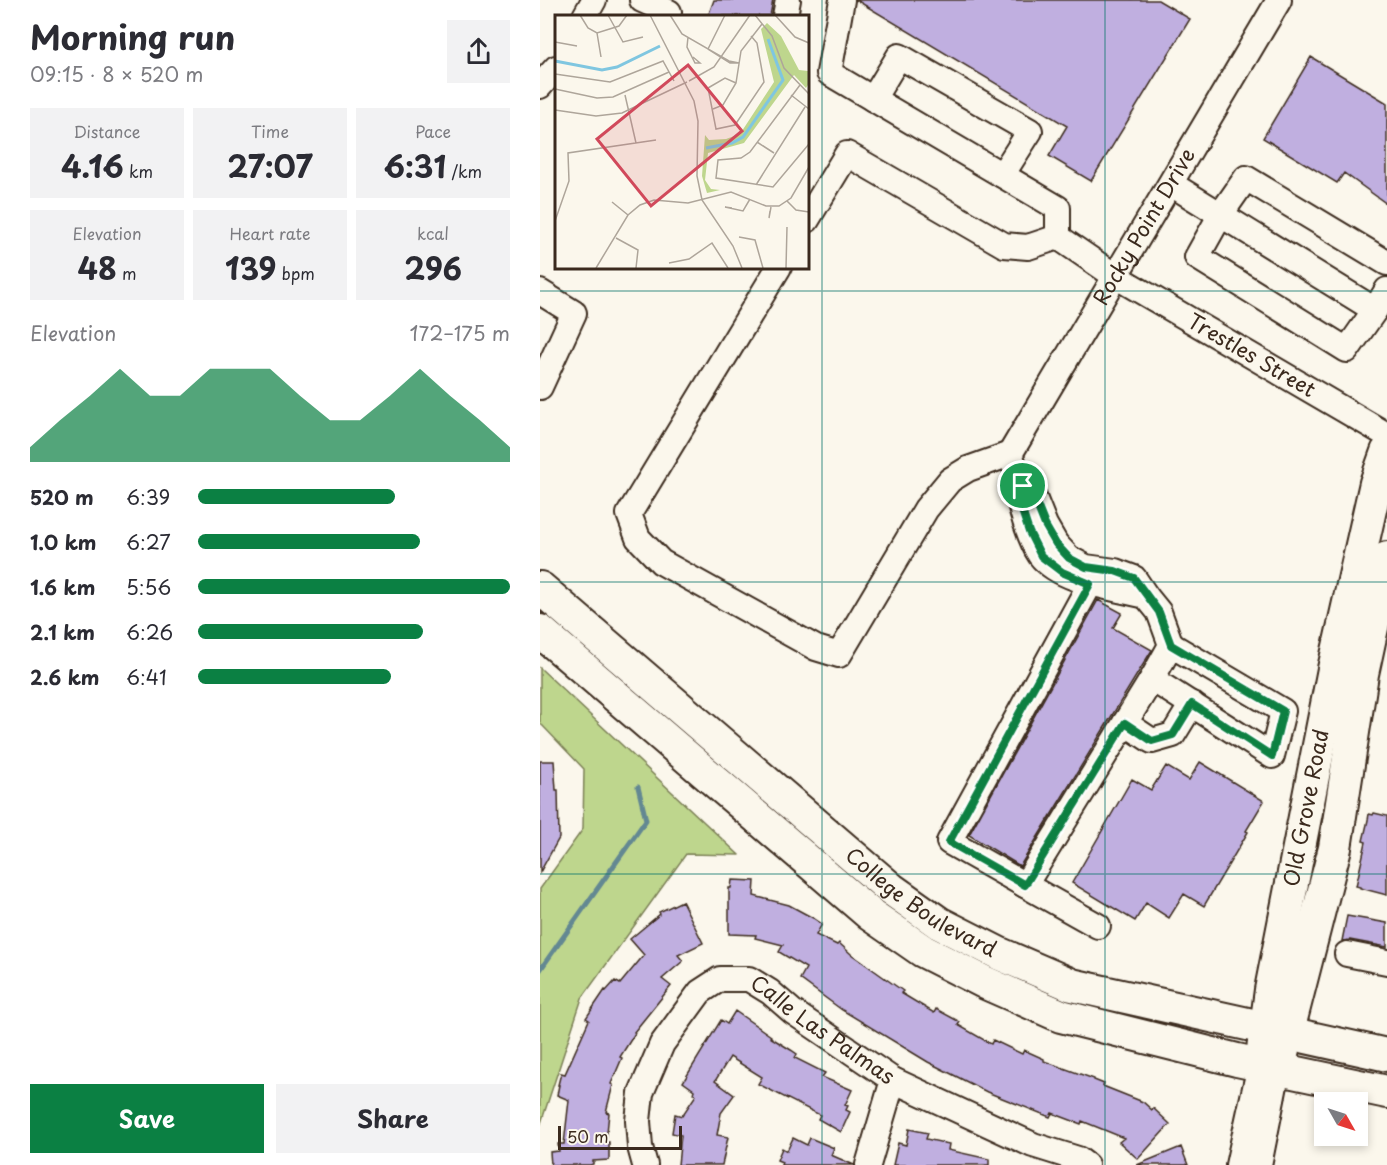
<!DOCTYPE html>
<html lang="en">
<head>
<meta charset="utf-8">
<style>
	:root { --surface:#fff; --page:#f2f2f3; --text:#2b2b33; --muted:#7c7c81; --accent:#0b8043 }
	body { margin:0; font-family:"Playpen Sans",sans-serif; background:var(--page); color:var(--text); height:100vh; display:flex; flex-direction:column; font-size:22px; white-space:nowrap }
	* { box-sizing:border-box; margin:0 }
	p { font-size:20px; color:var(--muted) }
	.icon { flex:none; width:33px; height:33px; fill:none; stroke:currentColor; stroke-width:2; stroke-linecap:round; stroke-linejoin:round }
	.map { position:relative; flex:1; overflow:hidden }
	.panel { display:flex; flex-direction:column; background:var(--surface); width:540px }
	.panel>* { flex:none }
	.needle { width:39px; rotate:129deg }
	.buttons { position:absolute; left:774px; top:1092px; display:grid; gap:12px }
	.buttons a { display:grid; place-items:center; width:54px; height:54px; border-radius:0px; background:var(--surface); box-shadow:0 3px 9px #0003; font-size:30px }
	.scale { position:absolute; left:18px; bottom:15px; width:124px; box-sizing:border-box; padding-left:6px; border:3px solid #3b2a1e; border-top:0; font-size:16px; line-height:21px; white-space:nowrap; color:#3b2a1e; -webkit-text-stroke:4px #fbf7ec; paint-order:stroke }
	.pin { position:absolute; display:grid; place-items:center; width:51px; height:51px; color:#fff; margin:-26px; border:3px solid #fff; border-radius:50%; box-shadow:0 2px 6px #0007 }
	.round { display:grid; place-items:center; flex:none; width:63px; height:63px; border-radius:0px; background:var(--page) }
	.headline { display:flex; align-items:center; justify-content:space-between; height:102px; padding:0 30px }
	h1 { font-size:33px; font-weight:700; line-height:45px }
	.stats { display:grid; grid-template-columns:repeat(3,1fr); gap:9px; height:102px; padding:6px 30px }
	.stats div { display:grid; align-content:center; border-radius:0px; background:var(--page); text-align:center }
	.stats b { font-size:30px; font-weight:700 }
	.stats small { font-size:16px; font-weight:400 }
	.stats p { font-size:16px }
	.chart { height:168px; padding:12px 30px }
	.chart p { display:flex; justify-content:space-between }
	.chart svg { width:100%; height:108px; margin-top:6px; fill:var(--accent); opacity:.7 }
	.button { display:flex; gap:12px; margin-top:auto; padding:12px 30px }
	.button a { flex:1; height:69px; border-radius:0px; background:var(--accent); color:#fff; font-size:24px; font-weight:700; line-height:69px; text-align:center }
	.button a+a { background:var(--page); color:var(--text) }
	ul { padding:0 30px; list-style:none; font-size:20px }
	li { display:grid; grid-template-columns:96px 72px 1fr; align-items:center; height:45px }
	li i { height:15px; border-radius:8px; background:var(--accent) }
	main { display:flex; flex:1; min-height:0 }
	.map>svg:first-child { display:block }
	.green { fill:#bed68d; stroke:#7c8056; stroke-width:1.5 }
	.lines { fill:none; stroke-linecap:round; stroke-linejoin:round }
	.stream { stroke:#648892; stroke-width:5 }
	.building { fill:#c0afe0; stroke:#3b2a1e; stroke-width:1.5 }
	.minor-casing { stroke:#3b2a1e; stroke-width:28 }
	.major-casing { stroke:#3b2a1e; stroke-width:36 }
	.minor { stroke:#fbf7ec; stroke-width:24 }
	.major { stroke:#fbf7ec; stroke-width:32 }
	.route-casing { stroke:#fff; stroke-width:12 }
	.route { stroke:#0b8043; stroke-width:8 }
	.grid { fill:none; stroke:#0f766e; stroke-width:1.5; stroke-opacity:0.55 }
	.labels { text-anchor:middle; stroke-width:4.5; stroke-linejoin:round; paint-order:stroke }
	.street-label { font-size:21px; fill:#3b2a1e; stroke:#fbf7ec }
	.inset-river { fill:none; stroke:#7fc6e0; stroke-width:3 }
	.inset-road { fill:none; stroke:#aea59a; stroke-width:1.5 }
	.view { fill:#d1495b; fill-opacity:0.15; stroke:#d1495b; stroke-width:3 }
	.inset-edge { fill:none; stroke:#3b2a1e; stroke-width:3 }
</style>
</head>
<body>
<main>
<section class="panel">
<div class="headline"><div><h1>Morning run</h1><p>09:15 · 8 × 520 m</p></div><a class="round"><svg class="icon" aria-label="share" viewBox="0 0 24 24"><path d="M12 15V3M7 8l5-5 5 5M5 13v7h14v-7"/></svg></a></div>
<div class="stats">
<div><p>Distance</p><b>4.16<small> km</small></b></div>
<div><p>Time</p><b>27:07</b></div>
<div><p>Pace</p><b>6:31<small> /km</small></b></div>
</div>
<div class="stats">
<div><p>Elevation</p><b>48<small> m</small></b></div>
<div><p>Heart rate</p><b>139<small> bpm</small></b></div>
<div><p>kcal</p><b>296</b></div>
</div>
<div class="chart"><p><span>Elevation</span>172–175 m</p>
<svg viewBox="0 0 160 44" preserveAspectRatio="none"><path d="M0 44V38L10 27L20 17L30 6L40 17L50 17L60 6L70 6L80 6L90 17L100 27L110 27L120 17L130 6L140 17L150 27L160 38V44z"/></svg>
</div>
<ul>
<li><b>520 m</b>6:39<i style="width:63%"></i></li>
<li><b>1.0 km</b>6:27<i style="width:71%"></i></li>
<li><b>1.6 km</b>5:56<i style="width:100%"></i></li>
<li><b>2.1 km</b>6:26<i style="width:72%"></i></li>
<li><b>2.6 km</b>6:41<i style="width:62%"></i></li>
</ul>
<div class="button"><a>Save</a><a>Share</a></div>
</section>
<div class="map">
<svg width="847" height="1165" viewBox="0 0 847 1165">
	<rect width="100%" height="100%" fill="#fbf7ec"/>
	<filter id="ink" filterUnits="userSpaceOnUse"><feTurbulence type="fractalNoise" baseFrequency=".0167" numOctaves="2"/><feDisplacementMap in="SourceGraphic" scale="12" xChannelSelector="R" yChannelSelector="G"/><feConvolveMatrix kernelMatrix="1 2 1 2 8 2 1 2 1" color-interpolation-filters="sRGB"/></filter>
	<g filter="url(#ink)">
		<path class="green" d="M 0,668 L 199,855 L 146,854 L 42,998 L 0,1126 L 0,889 L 43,829 L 44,769 L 0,723 Z"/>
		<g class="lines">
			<path class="stream" d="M 0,970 L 106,820 L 98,787"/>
		</g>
		<path class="building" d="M 174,0 L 233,0 L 230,16 L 168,16 Z
			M 316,0 L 618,0 L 650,19 L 551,181 L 509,156 L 527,126 Z
			M 771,57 L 847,103 L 847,204 L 804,173 L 797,183 L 723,138 Z
			M 558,600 L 582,613 L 573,628 L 612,650 L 480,866 L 429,835 Z
			M 0,761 L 14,761 L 16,790 L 18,790 L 19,838 L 0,872 Z
			M 660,762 L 724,801 L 706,831 L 708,832 L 664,906 L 644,894 L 629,918 L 606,903 L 595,921 L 532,883 L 592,779 L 611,790 L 626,766 L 649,780 Z
			M 834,813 L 847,816 L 847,895 L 820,888 L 820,887 L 816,886 L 826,842 L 823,841 L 828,820 L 829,814 L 833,815 Z
			M 192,880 L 215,881 L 214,896 L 249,905 L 273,918 L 282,924 L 276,935 L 297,945 L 299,943 L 311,954 L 363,991 L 361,993 L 394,1013 L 396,1009 L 420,1022 L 418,1025 L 451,1044 L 453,1040 L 482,1054 L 484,1050 L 504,1059 L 504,1061 L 554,1079 L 554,1080 L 564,1084 L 563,1086 L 603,1102 L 612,1110 L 613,1108 L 630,1124 L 598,1159 L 579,1142 L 584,1138 L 542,1121 L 541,1124 L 512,1113 L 510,1117 L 447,1092 L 388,1062 L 302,1010 L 260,979 L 266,968 L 239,952 L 243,945 L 215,938 L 216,935 L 189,934 L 189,888 L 191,888 Z
			M 142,901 L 163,943 L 138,955 L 143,961 L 122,979 L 131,986 L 94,1032 L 95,1033 L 80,1057 L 82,1058 L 71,1084 L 73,1085 L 66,1112 L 69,1113 L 66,1142 L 69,1142 L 69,1160 L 53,1161 L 53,1164 L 50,1165 L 11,1165 L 10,1152 L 19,1151 L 18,1144 L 24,1144 L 29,1100 L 17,1095 L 19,1085 L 18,1085 L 21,1073 L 25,1074 L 49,1020 L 46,1018 L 65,990 L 66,991 L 75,981 L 80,984 L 104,955 L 90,939 L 120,914 L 119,912 Z
			M 807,916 L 847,923 L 847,947 L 810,940 L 802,941 Z
			M 195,1011 L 231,1036 L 230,1037 L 251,1050 L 257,1054 L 255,1058 L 285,1073 L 282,1077 L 312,1090 L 305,1105 L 308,1106 L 306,1110 L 310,1112 L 301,1132 L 278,1119 L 280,1115 L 218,1084 L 222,1077 L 190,1057 L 175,1081 L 194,1095 L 181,1113 L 177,1135 L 188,1137 L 182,1165 L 138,1165 L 141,1135 L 132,1133 L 135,1114 L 142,1116 L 156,1095 L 153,1093 L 154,1090 L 143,1082 L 181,1020 L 187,1024 Z
			M 369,1129 L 388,1133 L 386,1139 L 409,1144 L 408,1150 L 449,1159 L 449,1165 L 353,1165 L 358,1143 L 366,1145 Z
			M 253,1138 L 267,1145 L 270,1138 L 294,1148 L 291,1155 L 314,1165 L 241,1165 L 242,1162 L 237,1160 L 242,1148 L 247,1151 Z
			M 641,1147 L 648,1165 L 597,1165 Z"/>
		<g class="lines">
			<defs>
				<g id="minor">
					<path d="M 102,0 L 129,12"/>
					<path id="s1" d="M 302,0 L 289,73 L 518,208 L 518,237 L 575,276 L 847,435"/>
					<path d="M 45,16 L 54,0"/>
					<path d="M 245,16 L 248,0"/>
					<path d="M 0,86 L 16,68"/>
					<path d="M 333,99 L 359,56 L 490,131 L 462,175"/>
					<path d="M 631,184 L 835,310 L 847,290"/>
					<path d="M 267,220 L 307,154 L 464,245 L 488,247 L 518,237"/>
					<path d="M 239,267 L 89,514 L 98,538 L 121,562 L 276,648 L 299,655 L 386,509 L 410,480 L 428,469 L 470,454"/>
					<path d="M 0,292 L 34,313 L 0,387"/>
					<path d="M 835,310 L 807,350 L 657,257 L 681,214 L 706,178 L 847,263"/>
					<path id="s2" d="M 470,454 L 739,0"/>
					<path d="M 470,454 L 482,486 L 493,495 L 505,525 L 516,544 L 529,558 L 546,567 L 575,571 L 594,578 L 606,596 C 575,588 520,582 500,555 C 493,545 489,532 485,521 C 481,506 477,501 482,486"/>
					<path d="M 556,569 L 550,584 L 409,842 L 485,885 L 612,679"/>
					<path d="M 606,596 L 619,612 L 631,645 L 743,711 L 732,756 L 612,679 L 631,645"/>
					<path d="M 585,723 L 612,741 L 633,735 L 652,704"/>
					<path d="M 485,885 L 558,926"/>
					<path d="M 807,954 L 847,962"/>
					<path id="s3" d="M 105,1165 L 100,1147 L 98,1121 L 101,1093 L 122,1044 L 160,992 L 180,979 L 209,979 L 230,992 L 253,1012 L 353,1080 L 493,1145 L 538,1159 L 546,1165"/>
					<path d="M 328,1165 L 353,1080"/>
					<path d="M 698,1165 L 720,1065"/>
					<path d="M 719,1165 L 738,1070"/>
				</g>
				<g id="major">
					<path id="s4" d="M 0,588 L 351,889 L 399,923 L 460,954 L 532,985 L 847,1055"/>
					<path d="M 0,631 L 331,915 L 383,951 L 446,983 L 521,1016 L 697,1060 L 847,1092"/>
					<path id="s5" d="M 723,1050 L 731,990 L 794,669 L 836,483 L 847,452"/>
					<path d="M 742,1054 L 795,848 L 822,674 L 847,558"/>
				</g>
			</defs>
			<use href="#minor" class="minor-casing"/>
			<use href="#major" class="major-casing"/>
			<use href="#minor" class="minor"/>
			<use href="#major" class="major"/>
		</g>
	</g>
	<g class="lines" filter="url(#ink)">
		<defs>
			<path id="route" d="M 483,486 L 493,495 L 505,525 L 516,544 L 529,558 L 546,567 L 575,571 L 594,578 L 619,612 L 631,645 L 743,711 L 732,756 L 652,704 L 633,735 L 612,741 L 585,723 L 485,885 L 409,842 L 550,584 L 522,572 L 501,556 L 489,532 L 478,498 Z"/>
		</defs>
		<use href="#route" class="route-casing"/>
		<use href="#route" class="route"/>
	</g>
	<path class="grid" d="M 282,0 L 282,1165M 565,0 L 565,1165M 0,291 L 847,291M 0,582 L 847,582M 0,874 L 847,874"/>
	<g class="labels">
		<g class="street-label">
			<text dy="7" stroke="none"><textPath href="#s2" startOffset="264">Rocky Point Drive</textPath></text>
			<text dy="7" stroke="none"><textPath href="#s1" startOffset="596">Trestles Street</textPath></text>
			<text dy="7" stroke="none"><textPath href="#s5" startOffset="246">Old Grove Road</textPath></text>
			<text dy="7" stroke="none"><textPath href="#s4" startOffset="495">College Boulevard</textPath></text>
			<text dy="7" stroke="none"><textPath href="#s3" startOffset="333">Calle Las Palmas</textPath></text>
		</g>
	</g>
	<g transform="translate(15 15)">
		<rect width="254" height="254" fill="#fbf7ec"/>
		<path d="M 212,8 L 226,21 L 244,55 L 253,56 L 253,70 L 251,73 L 239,60 L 189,128 L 153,138 L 150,165 L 156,174 L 165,175 L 152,178 L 147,161 L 150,120 L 154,125 L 171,124 L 185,119 L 219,67 L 206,14 Z" fill="#bed68d"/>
		<path class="inset-river" d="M 0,46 L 47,55 L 62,52 L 105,31M 151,133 L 177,128 L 188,122 L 228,65 L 213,24"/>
		<path class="inset-road" d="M 25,0 L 33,13 L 42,18 L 64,11 L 72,0M 53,0 L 68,27 L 88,22M 95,0 L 139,86 L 143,106 L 142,161 L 147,185 L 178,231 L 187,253M 115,0 L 127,19 L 153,34 L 170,0M 200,0 L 217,21 L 229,53 L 254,79M 220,0 L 240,22 L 254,28M 42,18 L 46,42M 133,22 L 132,32 L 140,48 L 145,48 L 138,42M 0,27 L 22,31M 153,34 L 174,46 L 184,48 L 175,48 ZM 0,59 L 55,67 L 108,46 L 119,66M 134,66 L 159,52 L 195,0M 181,68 L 170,63 L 153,73 L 161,114 L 180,110 L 209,67 L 202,28 L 196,21M 245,70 L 195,137 L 186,143 L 163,145 L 161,163 L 218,172 L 254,129M 0,74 L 42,83 L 58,82 L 114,57M 70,80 L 81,128M 236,80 L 254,94M 158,94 L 168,90 L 181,68 L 186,36 L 207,9M 0,95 L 41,101 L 67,98 L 132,67M 202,127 L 219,138M 201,170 L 250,92M 232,186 L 241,195 L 254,197M 57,187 L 73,200M 177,193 L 170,192 L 188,196 L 195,184M 215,196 L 214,203 L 216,192M 0,206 L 14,166 L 13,138 L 101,125M 184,222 L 200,225 L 208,253M 61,223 L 83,235 L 81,253M 114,248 L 134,244 L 157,228 L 173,253M 41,253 L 73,200 L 85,190 L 99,185 L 133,188 L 176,177 L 211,191 L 224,191 L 236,183 L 254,152M 231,253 L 232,212"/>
		<path class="view" d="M 133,50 L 187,116 L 96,191 L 42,124 Z"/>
		<rect width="254" height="254" class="inset-edge"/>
	</g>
</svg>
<div class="buttons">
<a><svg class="needle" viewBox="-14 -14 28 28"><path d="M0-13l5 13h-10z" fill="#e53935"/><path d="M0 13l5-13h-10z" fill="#7c7c81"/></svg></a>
</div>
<div class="scale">50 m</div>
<div class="pin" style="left:483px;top:486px;background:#1e9e55"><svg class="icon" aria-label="arrive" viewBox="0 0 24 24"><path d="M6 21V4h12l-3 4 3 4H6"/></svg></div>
</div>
</main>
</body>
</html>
